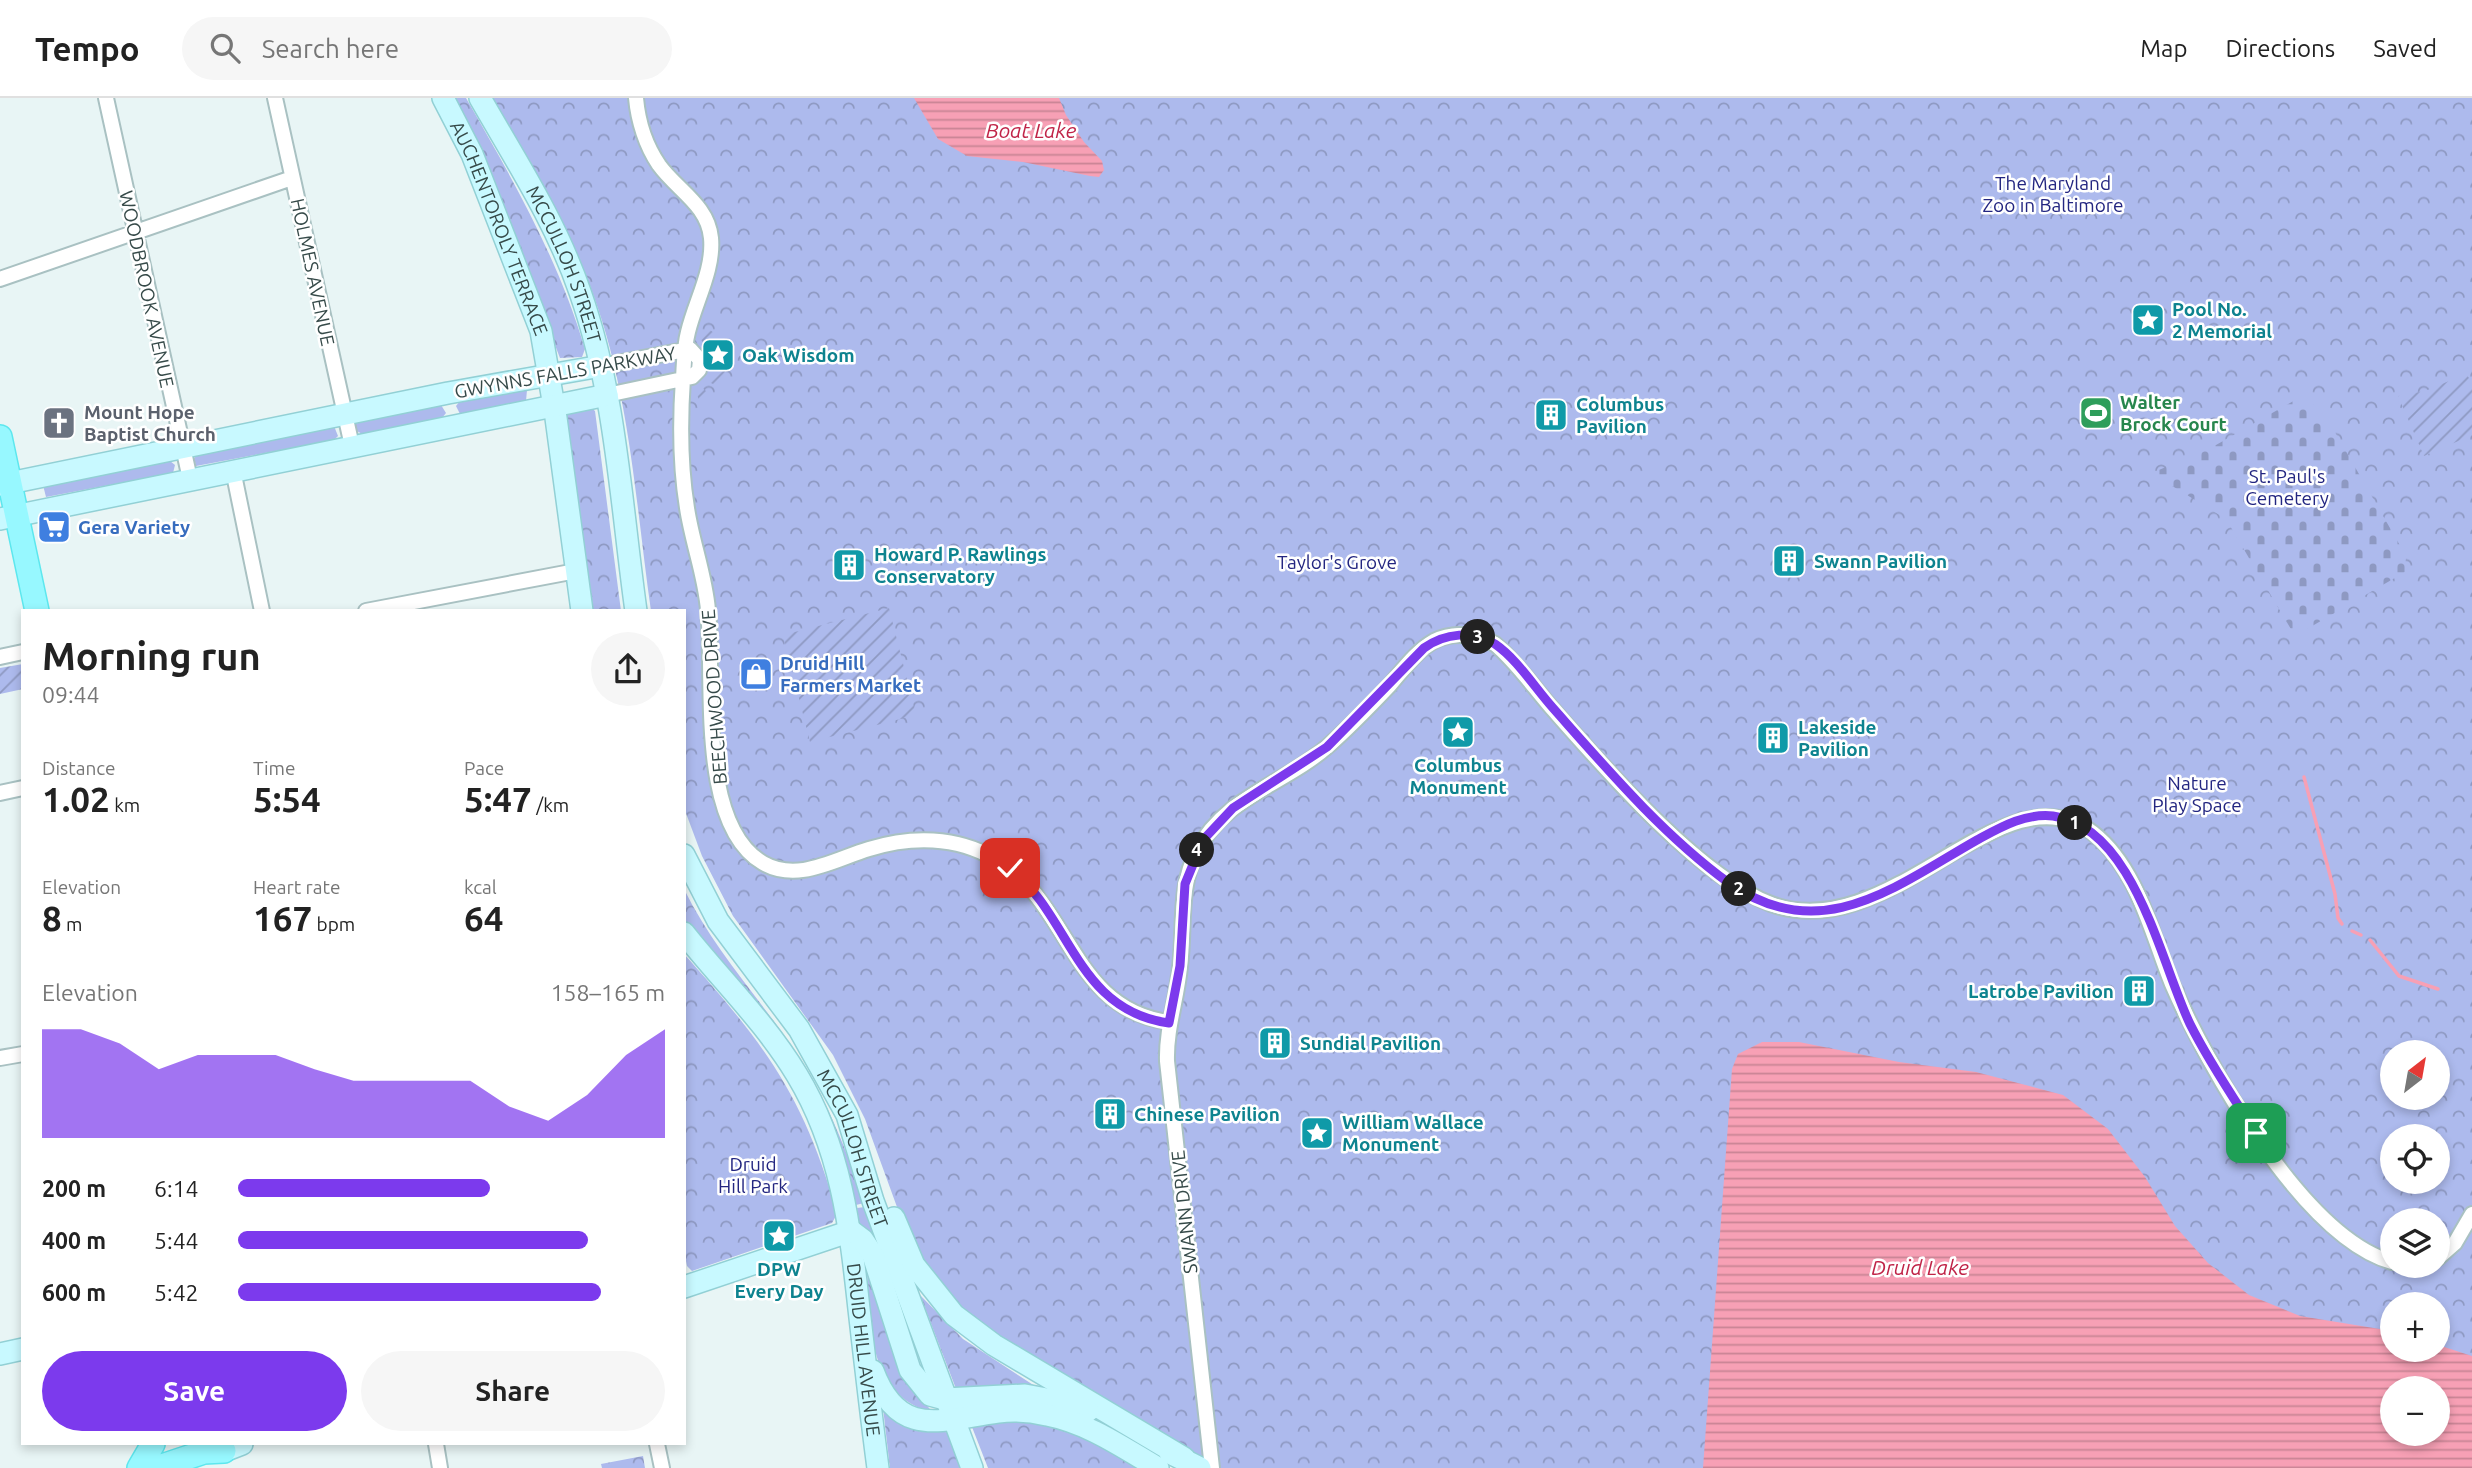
<!DOCTYPE html>
<html lang="en">
<head>
<meta charset="utf-8">
<style>
	:root { --surface:#fff; --page:#f6f6f6; --text:#222; --muted:#767676; --line:#e0e0e0; --accent:#7c3aed }
	body { margin:0; font-family:Ubuntu,sans-serif; background:var(--page); color:var(--text); height:100vh; display:flex; flex-direction:column; font-size:26px; white-space:nowrap }
	* { box-sizing:border-box; margin:0 }
	p { font-size:23px; color:var(--muted) }
	.icon { flex:none; width:38px; height:38px; fill:none; stroke:currentColor; stroke-width:2; stroke-linecap:round; stroke-linejoin:round }
	.map { position:relative; flex:1; overflow:hidden }
	.panel { position:absolute; left:21px; top:511px; width:665px; height:836px; display:flex; flex-direction:column; background:var(--surface); border-radius:0px; box-shadow:0 4px 10px #0003 }
	.panel>* { flex:none }
	.needle { width:46px; rotate:31deg }
	.tools { position:absolute; left:2380px; top:942px; display:grid; gap:14px }
	.tools a { display:grid; place-items:center; width:70px; height:70px; border-radius:50%; background:var(--surface); box-shadow:0 4px 10px #0003; font-size:35px }
	.pin { position:absolute; display:grid; place-items:center; width:60px; height:60px; color:#fff; margin:-30px; border-radius:14px; box-shadow:0 4px 10px #0006 }
	.km { position:absolute; width:35px; height:35px; margin:-18px; border-radius:50%; background:#222; color:#fff; font-size:19px; line-height:35px; text-align:center }
	.round { display:grid; place-items:center; flex:none; width:74px; height:74px; border-radius:37px; background:var(--page) }
	.summary { display:flex; align-items:center; justify-content:space-between; height:119px; padding:0 21px }
	h1 { font-size:38px; font-weight:600; line-height:52px }
	.figures { display:grid; grid-template-columns:repeat(3,1fr); gap:10px; height:119px; padding:7px 21px }
	.figures div { display:grid; align-content:center }
	.figures b { font-size:35px; font-weight:600 }
	.figures small { font-size:19px; font-weight:400 }
	.figures p { font-size:19px }
	.chart { height:196px; padding:14px 21px }
	.chart p { display:flex; justify-content:space-between }
	.chart svg { width:100%; height:126px; margin-top:7px; fill:var(--accent); opacity:.7 }
	.button { display:flex; gap:14px; margin-top:auto; padding:14px 21px }
	.button a { flex:1; height:80px; border-radius:42px; background:var(--accent); color:#fff; font-size:28px; font-weight:600; line-height:80px; text-align:center }
	.button a+a { background:var(--page); color:var(--text) }
	ul { padding:0 21px; list-style:none; font-size:23px }
	li { display:grid; grid-template-columns:112px 84px 1fr; align-items:center; height:52px }
	li i { height:18px; border-radius:9px; background:var(--accent) }
	header { display:flex; align-items:center; gap:42px; box-sizing:border-box; height:98px; padding:0 35px; background:var(--surface); border-bottom:2px solid var(--line) }
	header strong { font-size:33px }
	nav { display:flex; gap:38px; margin-inline-start:auto; font-size:24px }
	.search { width:490px; height:63px; background:var(--page); display:flex; align-items:center; gap:18px; box-sizing:border-box; padding:0 24px; border-radius:38px; color:var(--muted); font-size:26px }
	.map>svg:first-child { display:block }
	.grass { fill:#adbaed }
	.forest { fill:url(#forest-crowns); fill-rule:evenodd }
	.cemetery { fill:url(#cemetery-stones) }
	.garden { fill:url(#garden-furrows) }
	.water { fill:url(#water-rules); fill-rule:evenodd }
	.lines { fill:none; stroke-linecap:round; stroke-linejoin:round }
	.stream { stroke:#f7a0b5; stroke-width:3.5 }
	.street-casing { stroke:#a9c1c2; stroke-width:18 }
	.secondary-casing { stroke:#92d0d5; stroke-width:24 }
	.primary-casing { stroke:#5de7ee; stroke-width:26 }
	.street { stroke:#fff; stroke-width:14 }
	.secondary { stroke:#c8f9ff; stroke-width:21 }
	.primary { stroke:#97f8ff; stroke-width:23 }
	.route-casing { stroke:#fff; stroke-width:14 }
	.route { stroke:#7c3aed; stroke-width:9 }
	.labels { text-anchor:middle; stroke-width:5; stroke-linejoin:round; paint-order:stroke }
	.park-label { font-size:19px; fill:#232681; stroke:#fff }
	.street-label { font-size:19px; fill:#364a49; stroke:#fff }
	.culture-label { font-size:19px; font-weight:bold; fill:#0d838f; stroke:#fff; text-anchor:start }
	.leisure-label { font-size:19px; font-weight:bold; fill:#27864d; stroke:#fff; text-anchor:start }
	.worship-label { font-size:19px; font-weight:bold; fill:#5b616d; stroke:#fff; text-anchor:start }
	.shop-label { font-size:19px; font-weight:bold; fill:#366cbe; stroke:#fff; text-anchor:start }
	.water-label { font-size:21px; font-style:italic; fill:#c02448; stroke:#fff }
</style>
</head>
<body>
<header>
<strong>Tempo</strong>
<div class="search"><svg class="icon" aria-label="search" viewBox="0 0 24 24"><circle cx="10" cy="10" r="6"/><path d="M15 15l6 6"/></svg>Search here</div>
<nav><a>Map</a><a>Directions</a><a>Saved</a></nav>
</header>
<div class="map">
<svg width="2472" height="1370" viewBox="0 0 2472 1370">
	<defs>
		<pattern id="forest-crowns" width="20" height="18" patternUnits="userSpaceOnUse" patternTransform="scale(1.75)"><rect width="20" height="18" fill="#adbaed"/><path d="M2 6a3 3 0 1 1 6 0M12 15a3 3 0 1 1 6 0" fill="none" stroke="#8e99c2"/></pattern>
		<pattern id="cemetery-stones" width="16" height="16" patternUnits="userSpaceOnUse" patternTransform="scale(1.75)"><rect width="16" height="16" fill="#adbaed"/><path d="M2 7V4a2 2 0 0 1 4 0v3zM10 15v-3a2 2 0 0 1 4 0v3z" fill="#8e99c2"/></pattern>
		<pattern id="garden-furrows" width="10" height="10" patternUnits="userSpaceOnUse" patternTransform="scale(1.75)"><rect width="10" height="10" fill="#adbaed"/><path d="M-1 1l2-2M0 10L10 0M9 11l2-2" fill="none" stroke="#8e99c2"/></pattern>
		<pattern id="water-rules" width="6" height="5" patternUnits="userSpaceOnUse" patternTransform="scale(1.75)"><rect width="6" height="5" fill="#f7a0b5"/><path d="M0 2.5h6" fill="none" stroke="#c98495"/></pattern>
	</defs>
	<rect width="100%" height="100%" fill="#e8f5f5"/>
	<path class="grass" d="M 527,292 L 526,303 L 460,316 L 456,308 L 460,303 Z
		M 441,307 L 446,315 L 442,320 L 362,336 L 357,333 L 355,327 L 360,323 Z
		M 334,328 L 338,338 L 334,342 L 196,368 L 194,360 L 198,357 Z
		M 170,363 L 175,367 L 173,375 L 46,399 L 43,387 Z
		M 865,1109 L 876,1137 L 871,1138 L 860,1129 L 857,1110 Z"/>
	<path class="forest" d="M 452,0 L 466,0 C 513,82 558,160 585,251 L 582,259 L 560,260 L 480,53 Z
		M 492,0 L 2472,0 L 2472,1370 L 1220,1370 L 993,1237 L 971,1222 L 935,1186 L 901,1120 L 865,1021 L 833,957 L 733,818 L 702,758 L 684,710 L 684,513 L 651,513 C 636,408 630,298 594,199 C 569,128 529,65 492,0 ZM 2392,954 L 2438,954 L 2438,999 L 2392,999 ZM 2392,1038 L 2438,1038 L 2438,1083 L 2392,1083 ZM 2392,1122 L 2438,1122 L 2438,1167 L 2392,1167 ZM 2392,1206 L 2438,1206 L 2438,1251 L 2392,1251 ZM 2392,1290 L 2438,1290 L 2438,1335 L 2392,1335 Z
		M 589,308 L 595,313 L 621,513 L 590,513 L 566,316 Z
		M 684,791 C 713,850 756,896 793,950 C 825,997 847,1052 864,1105 L 856,1107 L 845,1064 L 684,823 Z
		M 684,856 C 764,945 805,999 837,1116 L 832,1125 L 692,1173 L 687,1168 L 684,1153 Z
		M 871,1173 L 917,1295 L 933,1315 C 867,1296 872,1232 867,1175 Z
		M 920,1197 L 963,1241 L 1038,1290 L 958,1296 Z
		M 883,1310 L 948,1335 L 963,1370 L 890,1370 Z
		M 997,1322 L 1059,1326 L 1144,1370 L 988,1370 L 972,1329 Z
		M 643,1358 L 645,1370 L 602,1370 L 601,1366 Z"/>
	<path class="cemetery" d="M 2304,297 L 2328,322 L 2406,458 L 2405,474 L 2295,538 L 2226,421 L 2156,378 L 2154,374 L 2209,351 Z"/>
	<path class="garden" d="M 710,232 C 728,243 734,274 717,288 L 707,283 L 709,274 L 714,276 L 716,260 L 709,246 L 705,248 L 700,240 L 704,234 Z
		M 2466,276 L 2472,284 L 2472,337 L 2424,358 L 2398,298 L 2425,293 Z
		M 701,289 L 711,297 L 701,309 L 696,293 Z
		M 889,510 L 916,617 L 810,644 L 783,537 Z
		M 23,566 L 23,591 L 0,596 L 0,570 Z"/>
	<path class="water" d="M 914,0 L 1059,0 L 1066,17 L 1084,44 L 1102,63 L 1104,72 L 1099,79 L 1090,78 L 1023,64 L 967,58 L 938,41 Z
		M 1762,944 L 1799,944 L 1899,964 L 1976,974 L 2063,997 L 2108,1031 L 2145,1079 L 2175,1128 L 2208,1165 L 2249,1197 L 2300,1218 L 2392,1233 L 2392,1251 L 2438,1251 L 2438,1247 L 2472,1258 L 2472,1370 L 1703,1370 L 1732,971 L 1738,956 ZM 2392,1290 L 2438,1290 L 2438,1335 L 2392,1335 Z"/>
	<g class="lines">
		<path class="stream" d="M 2304,679 L 2335,796 L 2338,820 L 2342,826
			M 2352,833 L 2361,837
			M 2370,842 L 2399,878 L 2438,891"/>
		<defs>
			<path id="street" d="M 106,0 L 190,381
				M 275,0 L 352,348
				M 636,0 C 638,23 646,48 659,67 C 677,92 708,107 711,140 C 714,172 695,204 688,234 C 684,249 684,265 683,280 C 680,323 680,367 687,410 C 692,444 705,477 708,512 C 715,578 696,726 763,765 C 798,785 835,761 869,751 C 911,738 956,738 995,761 C 1071,804 1070,911 1169,924
				M 0,181 L 292,80
				M 601,268 L 690,251 L 700,262 L 699,272 L 692,279 L 607,297
				M 233,372 L 262,513
				M 366,513 L 576,473
				M 0,559 L 23,554
				M 0,695 L 23,690
				M 0,960 L 23,956
				M 2438,1160 L 2455,1145 L 2472,1116
				M 436,1346 L 440,1370
				M 657,1346 L 662,1370
				M 1212,1370 L 1167,963 C 1166,931 1177,901 1180,869 C 1185,830 1178,790 1197,753 C 1224,699 1285,686 1328,648 C 1349,630 1369,609 1389,588 C 1402,573 1416,553 1434,543 C 1454,533 1476,537 1495,546 C 1516,564 1532,587 1550,608 C 1602,667 1698,779 1771,806 C 1892,850 2002,665 2093,735 C 2137,769 2152,837 2172,886 C 2207,967 2303,1139 2392,1164"/>
			<g id="secondary">
				<path id="s1" d="M 443,0 L 472,56 L 541,233 L 556,320 L 582,513"/>
				<path id="s2" d="M 480,0 C 516,63 556,124 580,194 C 616,296 621,406 636,513"/>
				<path d="M 0,387 L 448,295 L 601,268"/>
				<path d="M 0,421 L 607,297"/>
				<path id="s3" d="M 684,757 L 718,823 L 799,931 L 847,1017 L 873,1103 L 972,1370"/>
				<path id="s4" d="M 684,835 C 722,883 765,924 797,977 C 841,1050 850,1128 859,1211 C 865,1264 871,1317 878,1370"/>
				<path d="M 894,1120 L 914,1167 L 954,1217 L 994,1247 L 1184,1360"/>
				<path d="M 851,1133 L 863,1142 L 873,1157 L 910,1272 L 930,1297 L 945,1301 L 1025,1297 L 1068,1305 L 1088,1313"/>
				<path d="M 684,1189 L 851,1133"/>
				<path d="M 0,1256 L 23,1251"/>
				<path d="M 873,1273 C 899,1343 943,1321 998,1314 C 1014,1312 1031,1313 1047,1317 C 1088,1325 1122,1349 1158,1370"/>
				<path d="M 224,1353 L 242,1346"/>
				<path d="M 1170,1355 L 1200,1370"/>
			</g>
			<path id="primary" d="M 0,339 L 37,513
				M 139,1370 L 153,1346
				M 156,1370 L 204,1354 L 224,1353"/>
		</defs>
		<use href="#street" class="street-casing"/>
		<use href="#secondary" class="secondary-casing"/>
		<use href="#primary" class="primary-casing"/>
		<use href="#street" class="street"/>
		<use href="#secondary" class="secondary"/>
		<use href="#primary" class="primary"/>
	</g>
	<g class="lines">
		<defs>
			<path id="route" d="M 1010,770 C 1072,820 1076,912 1169,925 L 1180,868 L 1185,786 L 1203,742 L 1233,710 L 1327,649 L 1424,550 C 1445,535 1473,532 1495,546 C 1517,561 1535,590 1553,610 C 1607,671 1663,737 1729,785 C 1821,850 1896,788 1977,742 C 2001,729 2025,715 2053,718 C 2134,729 2160,863 2190,926 C 2209,964 2233,999 2256,1035"/>
		</defs>
		<use href="#route" class="route-casing"/>
		<use href="#route" class="route"/>
	</g>
	<defs>
		<symbol id="sight-square" viewBox="-11 -11 22 22"><rect x="-9" y="-9" width="18" height="18" rx="4" fill="#0f9aa8" stroke="#fff"/><path d="M0-6L1.8-2.2L6-1.7L2.9 1.2L3.7 5.4L0 3.3L-3.7 5.4L-2.9 1.2L-6-1.7L-1.8-2.2Z" fill="#fff"/></symbol>
		<symbol id="stadium-square" viewBox="-11 -11 22 22"><rect x="-9" y="-9" width="18" height="18" rx="4" fill="#2e9e5b" stroke="#fff"/><path d="M0-5a6.5 5 0 1 0 0 10a6.5 5 0 1 0 0-10ZM-3.5-1.8h7v3.6h-7Z" fill="#fff"/></symbol>
		<symbol id="building-square" viewBox="-11 -11 22 22"><rect x="-9" y="-9" width="18" height="18" rx="4" fill="#0f9aa8" stroke="#fff"/><path d="M-4-6H4V6H1V3H-1V6H-4ZM-2.5-4.3h1.7v1.8h-1.7ZM.8-4.3h1.7v1.8H.8ZM-2.5-1h1.7V.8h-1.7ZM.8-1h1.7V.8H.8Z" fill="#fff"/></symbol>
		<symbol id="church-square" viewBox="-11 -11 22 22"><rect x="-9" y="-9" width="18" height="18" rx="4" fill="#6b7280" stroke="#fff"/><path d="M-1.2-6h2.4v3.5h3.3v2.4h-3.3V6h-2.4V-.1h-3.3v-2.4h3.3Z" fill="#fff"/></symbol>
		<symbol id="supermarket-square" viewBox="-11 -11 22 22"><rect x="-9" y="-9" width="18" height="18" rx="4" fill="#3f7fe0" stroke="#fff"/><path d="M-6-5.5h2.5l.6 2H6L4.5 2H-2.5L-4.4-4H-6ZM-1.5 3.2a1.3 1.3 0 1 0 .1 0ZM3 3.2a1.3 1.3 0 1 0 .1 0Z" fill="#fff"/></symbol>
		<symbol id="shop-square" viewBox="-11 -11 22 22"><rect x="-9" y="-9" width="18" height="18" rx="4" fill="#3f7fe0" stroke="#fff"/><path d="M-5-2.5h2.3a2.7 3.5 0 0 1 5.4 0H5L5.5 6h-11ZM-1.5-2.5h3a1.5 2.3 0 0 0-3 0Z" fill="#fff"/></symbol>
	</defs>
	<g fill-rule="evenodd">
		<use href="#sight-square" x="2129" y="203" width="38" height="38"/>
		<use href="#sight-square" x="699" y="238" width="38" height="38"/>
		<use href="#stadium-square" x="2077" y="296" width="38" height="38"/>
		<use href="#building-square" x="1532" y="298" width="38" height="38"/>
		<use href="#church-square" x="40" y="306" width="38" height="38"/>
		<use href="#supermarket-square" x="35" y="410" width="38" height="38"/>
		<use href="#building-square" x="1770" y="444" width="38" height="38"/>
		<use href="#building-square" x="830" y="448" width="38" height="38"/>
		<use href="#shop-square" x="737" y="557" width="38" height="38"/>
		<use href="#sight-square" x="1439" y="615" width="38" height="38"/>
		<use href="#building-square" x="1754" y="621" width="38" height="38"/>
		<use href="#building-square" x="2120" y="874" width="38" height="38"/>
		<use href="#building-square" x="1256" y="926" width="38" height="38"/>
		<use href="#building-square" x="1091" y="997" width="38" height="38"/>
		<use href="#sight-square" x="1298" y="1016" width="38" height="38"/>
		<use href="#sight-square" x="760" y="1119" width="38" height="38"/>
	</g>
	<g class="labels">
		<g class="park-label">
			<text x="2053" y="92">The Maryland<tspan x="2053" dy="22">Zoo in Baltimore</tspan></text>
			<text x="2287" y="385">St. Paul's<tspan x="2287" dy="22">Cemetery</tspan></text>
			<text x="1337" y="471">Taylor's Grove</text>
			<text x="2197" y="692">Nature<tspan x="2197" dy="22">Play Space</tspan></text>
			<text x="753" y="1073">Druid<tspan x="753" dy="22">Hill Park</tspan></text>
		</g>
		<g class="street-label">
			<text dy="7" stroke="none"><textPath href="#s1" startOffset="142">AUCHENTOROLY TERRACE</textPath></text>
			<text dy="7" stroke="none"><textPath href="#s2" startOffset="187">MCCULLOH STREET</textPath></text>
			<text transform="translate(313 174) rotate(78)" y="7">HOLMES AVENUE</text>
			<text transform="translate(147 191) rotate(78)" y="7">WOODBROOK AVENUE</text>
			<text transform="translate(565 274) rotate(-10)" y="7">GWYNNS FALLS PARKWAY</text>
			<text transform="translate(714 599) rotate(-94)" y="7">BEECHWOOD DRIVE</text>
			<text dy="7" stroke="none"><textPath href="#s3" startOffset="341">MCCULLOH STREET</textPath></text>
			<text transform="translate(1184 1114) rotate(-96)" y="7">SWANN DRIVE</text>
			<text dy="7" stroke="none"><textPath href="#s4" startOffset="467">DRUID HILL AVENUE</textPath></text>
		</g>
		<g class="culture-label">
			<text x="2172" y="218">Pool No.<tspan x="2172" dy="22">2 Memorial</tspan></text>
			<text x="742" y="264">Oak Wisdom</text>
			<text x="1576" y="313">Columbus<tspan x="1576" dy="22">Pavilion</tspan></text>
			<text x="874" y="463">Howard P. Rawlings<tspan x="874" dy="22">Conservatory</tspan></text>
			<text x="1814" y="470">Swann Pavilion</text>
			<text x="1798" y="636">Lakeside<tspan x="1798" dy="22">Pavilion</tspan></text>
			<text x="1458" y="674" text-anchor="middle">Columbus<tspan x="1458" dy="22">Monument</tspan></text>
			<text x="2114" y="900" text-anchor="end">Latrobe Pavilion</text>
			<text x="1300" y="952">Sundial Pavilion</text>
			<text x="1134" y="1023">Chinese Pavilion</text>
			<text x="1342" y="1031">William Wallace<tspan x="1342" dy="22">Monument</tspan></text>
			<text x="779" y="1178" text-anchor="middle">DPW<tspan x="779" dy="22">Every Day</tspan></text>
		</g>
		<g class="leisure-label">
			<text x="2120" y="311">Walter<tspan x="2120" dy="22">Brock Court</tspan></text>
		</g>
		<g class="worship-label">
			<text x="84" y="321">Mount Hope<tspan x="84" dy="22">Baptist Church</tspan></text>
		</g>
		<g class="shop-label">
			<text x="78" y="436">Gera Variety</text>
			<text x="780" y="572">Druid Hill<tspan x="780" dy="22">Farmers Market</tspan></text>
		</g>
		<g class="water-label">
			<text x="1031" y="40">Boat Lake</text>
			<text x="1920" y="1177">Druid Lake</text>
		</g>
	</g>
</svg>
<div class="tools">
<a><svg class="needle" viewBox="-14 -14 28 28"><path d="M0-13l5 13h-10z" fill="#e53935"/><path d="M0 13l5-13h-10z" fill="#767676"/></svg></a>
<a><svg class="icon" aria-label="locate" viewBox="0 0 24 24"><circle cx="12" cy="12" r="6"/><path d="M12 2v4M12 18v4M2 12h4M18 12h4"/></svg></a>
<a><svg class="icon" aria-label="layers" viewBox="0 0 24 24"><path d="M12 4l9 5-9 5-9-5zM3 14l9 5 9-5"/></svg></a>
<a>+</a>
<a>−</a>
</div>
<div class="pin" style="left:2256px;top:1035px;background:#1e9e55"><svg class="icon" aria-label="arrive" viewBox="0 0 24 24"><path d="M6 21V4h12l-3 4 3 4H6"/></svg></div>
<div class="pin" style="left:1010px;top:770px;background:#d93025"><svg class="icon" aria-label="check" viewBox="0 0 24 24"><path d="M5 12l5 5 9-10"/></svg></div>
<b class="km" style="left:2075px;top:725px">1</b>
<b class="km" style="left:1739px;top:791px">2</b>
<b class="km" style="left:1478px;top:539px">3</b>
<b class="km" style="left:1197px;top:752px">4</b>
<section class="panel">
<div class="summary"><div><h1>Morning run</h1><p>09:44</p></div><a class="round"><svg class="icon" aria-label="share" viewBox="0 0 24 24"><path d="M12 15V3M7 8l5-5 5 5M5 13v7h14v-7"/></svg></a></div>
<div class="figures">
<div><p>Distance</p><b>1.02<small> km</small></b></div>
<div><p>Time</p><b>5:54</b></div>
<div><p>Pace</p><b>5:47<small> /km</small></b></div>
</div>
<div class="figures">
<div><p>Elevation</p><b>8<small> m</small></b></div>
<div><p>Heart rate</p><b>167<small> bpm</small></b></div>
<div><p>kcal</p><b>64</b></div>
</div>
<div class="chart"><p><span>Elevation</span>158–165 m</p>
<svg viewBox="0 0 160 44" preserveAspectRatio="none"><path d="M0 44V6L10 6L20 11L30 20L40 15L50 15L60 15L70 20L80 24L90 24L100 24L110 24L120 33L130 38L140 29L150 15L160 6V44z"/></svg>
</div>
<ul>
<li><b>200 m</b>6:14<i style="width:59%"></i></li>
<li><b>400 m</b>5:44<i style="width:82%"></i></li>
<li><b>600 m</b>5:42<i style="width:85%"></i></li>
</ul>
<div class="button"><a>Save</a><a>Share</a></div>
</section>
</div>
</body>
</html>
